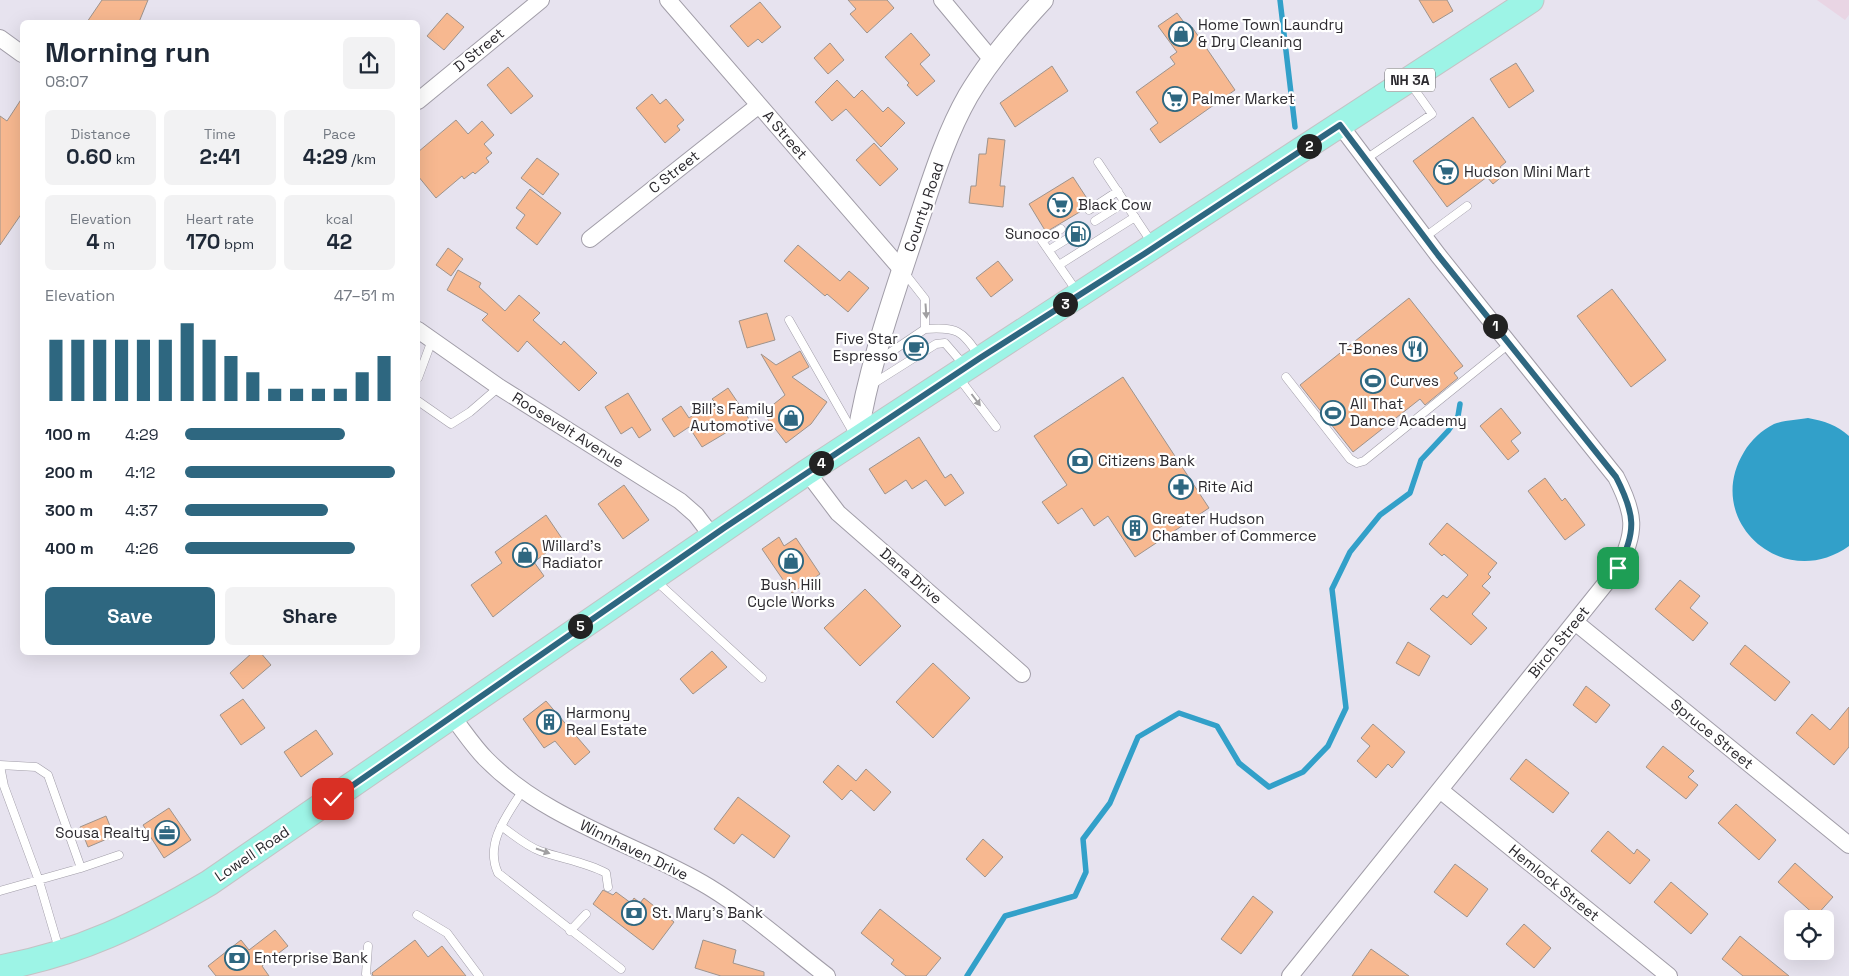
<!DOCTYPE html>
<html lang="en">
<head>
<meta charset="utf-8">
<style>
	:root { --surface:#fff; --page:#f2f2f3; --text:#1f2937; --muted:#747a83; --accent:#2e6780 }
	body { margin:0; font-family:"Space Grotesk",sans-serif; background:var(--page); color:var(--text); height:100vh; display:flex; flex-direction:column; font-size:19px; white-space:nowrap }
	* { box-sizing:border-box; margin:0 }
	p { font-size:16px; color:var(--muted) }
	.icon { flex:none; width:28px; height:28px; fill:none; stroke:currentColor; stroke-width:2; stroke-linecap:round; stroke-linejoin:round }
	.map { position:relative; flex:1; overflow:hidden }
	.details { position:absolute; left:20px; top:20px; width:400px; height:635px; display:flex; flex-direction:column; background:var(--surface); border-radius:8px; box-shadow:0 5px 20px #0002 }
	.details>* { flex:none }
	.tools { position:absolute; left:1784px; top:910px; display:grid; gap:10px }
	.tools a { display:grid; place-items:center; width:50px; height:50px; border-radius:8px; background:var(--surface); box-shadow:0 5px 20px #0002; font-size:25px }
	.pin { position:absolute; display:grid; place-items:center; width:42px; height:42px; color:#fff; margin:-21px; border-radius:10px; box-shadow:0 2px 8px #0006 }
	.km { position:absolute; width:25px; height:25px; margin:-12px; border-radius:50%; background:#222; color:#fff; font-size:14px; line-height:25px; text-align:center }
	.round { display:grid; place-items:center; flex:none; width:52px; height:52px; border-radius:8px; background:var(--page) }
	.headline { display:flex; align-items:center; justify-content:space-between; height:85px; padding:0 25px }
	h1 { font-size:28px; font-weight:700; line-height:38px }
	.figures { display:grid; grid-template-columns:repeat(3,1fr); gap:8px; height:85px; padding:5px 25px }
	.figures div { display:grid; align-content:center; border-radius:8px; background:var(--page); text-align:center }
	.figures b { font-size:21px; font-weight:700 }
	.figures small { font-size:14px; font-weight:400 }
	.figures p { font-size:14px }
	.chart { height:140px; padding:10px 25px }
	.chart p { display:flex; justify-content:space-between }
	.chart svg { width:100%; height:90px; margin-top:5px; stroke:var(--accent); stroke-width:6 }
	.primary-button { display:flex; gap:10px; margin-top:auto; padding:10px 25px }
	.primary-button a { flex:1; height:58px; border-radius:8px; background:var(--accent); color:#fff; font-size:20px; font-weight:700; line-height:58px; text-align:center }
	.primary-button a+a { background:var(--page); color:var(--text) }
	ul { padding:0 25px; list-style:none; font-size:16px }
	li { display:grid; grid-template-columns:80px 60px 1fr; align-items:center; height:38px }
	li i { height:12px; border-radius:6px; background:var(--accent) }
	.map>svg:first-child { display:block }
	.education { fill:#e9d5e4 }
	.water { fill:#32a0c9 }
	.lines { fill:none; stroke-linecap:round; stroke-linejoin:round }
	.stream { stroke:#32a0c9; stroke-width:5.5 }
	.building { fill:#f7b890; stroke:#9e938c }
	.service-casing { stroke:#a19da8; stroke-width:9 }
	.minor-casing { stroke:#a19da8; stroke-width:18 }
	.tertiary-casing { stroke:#a19da8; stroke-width:22 }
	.primary-casing { stroke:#c4c3c5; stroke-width:27 }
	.service { stroke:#fff; stroke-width:8 }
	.minor { stroke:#fff; stroke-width:16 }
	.tertiary { stroke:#fff; stroke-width:20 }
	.primary { stroke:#9df4e6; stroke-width:25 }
	.oneway { fill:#a09fa1 }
	.route-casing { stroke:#fff; stroke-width:10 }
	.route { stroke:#2e6780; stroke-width:6 }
	.labels { text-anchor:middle; stroke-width:4.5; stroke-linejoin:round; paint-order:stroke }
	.shield { fill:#fff; stroke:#6b6a6d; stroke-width:1 }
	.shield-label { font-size:14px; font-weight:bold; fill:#2c2a2f }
	.poi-label { font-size:15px; fill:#2c2a2f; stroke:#fff; text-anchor:start }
	.street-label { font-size:15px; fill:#2c2a2f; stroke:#fff }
</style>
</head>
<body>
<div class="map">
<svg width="1849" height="976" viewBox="0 0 1849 976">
	<rect width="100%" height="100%" fill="#e7e3ef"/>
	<path class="education" d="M 1817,0 L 1849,0 L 1849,15 L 1845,20 Z"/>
	<path class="water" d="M 1808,418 C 1824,421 1837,425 1849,436 L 1849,546 C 1784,593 1702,521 1744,452 C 1751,440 1762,430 1774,424 C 1784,420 1798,420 1808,418 Z"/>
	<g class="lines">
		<path class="stream" d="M 1280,0 L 1295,127
			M 967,976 L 1005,916 L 1075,896 L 1086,872 L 1083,839 L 1110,803 L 1138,737 L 1179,713 L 1217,726 L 1239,763 L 1269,787 L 1303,772 L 1328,746 L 1346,708 L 1332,589 L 1350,552 L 1380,515 L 1410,493 L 1421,460 L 1448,431 L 1458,416 L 1460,404"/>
	</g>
	<path class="building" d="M 102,0 L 148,0 L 139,22 L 87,22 Z
		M 848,0 L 887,0 L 894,8 L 867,33 L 850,14 L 856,9 Z
		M 1419,0 L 1447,0 L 1453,11 L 1433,23 Z
		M 760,2 L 781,27 L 762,43 L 758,39 L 748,47 L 730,26 Z
		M 447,13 L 464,27 L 444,50 L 427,36 Z
		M 1177,13 L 1189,29 L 1192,27 L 1235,90 L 1160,143 L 1150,129 L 1158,123 L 1136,92 L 1175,64 L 1170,57 L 1177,52 L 1158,26 Z
		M 911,33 L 930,55 L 920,64 L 935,81 L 917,96 L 907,85 L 909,83 L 885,57 Z
		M 830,43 L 844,60 L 828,74 L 814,58 Z
		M 1516,63 L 1534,91 L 1509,108 L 1490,79 Z
		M 1052,66 L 1068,91 L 1015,127 L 1000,103 Z
		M 508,67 L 533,96 L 511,114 L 487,85 Z
		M 837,80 L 854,98 L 862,90 L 883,112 L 888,107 L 905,123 L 881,147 L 846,109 L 832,121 L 815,102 Z
		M 652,94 L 660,104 L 666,99 L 684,120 L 677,126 L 680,130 L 665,143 L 636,108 Z
		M 22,98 L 22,213 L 0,245 L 0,116 L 7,121 Z
		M 1473,117 L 1506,162 L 1500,167 L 1505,174 L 1493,184 L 1487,177 L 1447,207 L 1413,161 Z
		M 456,120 L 468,134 L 482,121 L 494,135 L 484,144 L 492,153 L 486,158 L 489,162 L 475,174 L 473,172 L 464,179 L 462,176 L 436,198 L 418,176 L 418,152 Z
		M 988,138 L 1005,140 L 1000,186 L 1005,186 L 1003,207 L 969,203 L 971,186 L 976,186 L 979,154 L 986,154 Z
		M 874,143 L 898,169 L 880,186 L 856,160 Z
		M 537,158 L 559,174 L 543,195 L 521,178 Z
		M 1073,177 L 1090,203 L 1083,210 L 1046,232 L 1029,204 Z
		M 530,189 L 561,213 L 537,245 L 516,228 L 525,215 L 516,208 Z
		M 798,245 L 840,281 L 849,271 L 869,288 L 848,312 L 827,294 L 825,296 L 784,261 Z
		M 448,248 L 463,259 L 451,276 L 436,265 Z
		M 998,261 L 1013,280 L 991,297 L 976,278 Z
		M 458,270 L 481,283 L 479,287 L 505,311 L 519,295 L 540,313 L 533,320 L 561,345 L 564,341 L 597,373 L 579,391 L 527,341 L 518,352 L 482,320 L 488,314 L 447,290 Z
		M 1612,289 L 1666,360 L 1631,387 L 1577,316 Z
		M 1409,298 L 1463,366 L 1454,373 L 1458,378 L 1425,405 L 1420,399 L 1353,452 L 1300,385 Z
		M 767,313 L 775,340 L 747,348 L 739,321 Z
		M 800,351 L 809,367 L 792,377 L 827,402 L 811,424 L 786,443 L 763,413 L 785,395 L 761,354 L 776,365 Z
		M 1123,377 L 1209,508 L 1135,557 L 1108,516 L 1094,526 L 1082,508 L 1058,524 L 1042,502 L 1067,485 L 1034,436 Z
		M 728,388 L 749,419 L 702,447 L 689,427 L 674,437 L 662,419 L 681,406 L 689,418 L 714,401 L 712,399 Z
		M 628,393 L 651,430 L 639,438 L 632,427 L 621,434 L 605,407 Z
		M 1501,408 L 1521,433 L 1511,441 L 1519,451 L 1508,460 L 1480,426 Z
		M 919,437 L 945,478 L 951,474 L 964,493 L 945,506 L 926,480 L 912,489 L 906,480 L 885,494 L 869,469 Z
		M 1545,478 L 1562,501 L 1565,498 L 1585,525 L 1565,540 L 1528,491 Z
		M 624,485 L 649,520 L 623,539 L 598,504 Z
		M 546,515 L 563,540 L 534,562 L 544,576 L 493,617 L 471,585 L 502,563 L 495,552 Z
		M 1447,523 L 1497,563 L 1488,574 L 1491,577 L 1482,586 L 1490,593 L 1472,614 L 1487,628 L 1471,645 L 1430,609 L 1443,595 L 1447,598 L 1468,575 L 1444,554 L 1442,556 L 1429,544 Z
		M 779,537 L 784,546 L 796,538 L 820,574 L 792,593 L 762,549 Z
		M 1680,580 L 1700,596 L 1690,608 L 1708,623 L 1693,641 L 1655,609 Z
		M 865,589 L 901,626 L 860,666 L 824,628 Z
		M 1408,642 L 1430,656 L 1419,676 L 1396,663 Z
		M 1745,645 L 1790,682 L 1775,701 L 1730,664 Z
		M 712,651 L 727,667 L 693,694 L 680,679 Z
		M 253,652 L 260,652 L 271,665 L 243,689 L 230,673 Z
		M 933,663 L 970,698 L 933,738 L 896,702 Z
		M 1586,686 L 1610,705 L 1596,723 L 1573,705 Z
		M 243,699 L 265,728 L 241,745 L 220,715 Z
		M 546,701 L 590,752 L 575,765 L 555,741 L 544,748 L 523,719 Z
		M 1849,707 L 1849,747 L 1834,765 L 1796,733 L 1812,714 L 1830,730 Z
		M 1373,724 L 1405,752 L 1392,768 L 1388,764 L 1376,778 L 1357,761 L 1370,746 L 1361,738 Z
		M 316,730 L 333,754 L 301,777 L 284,752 Z
		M 1663,746 L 1694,771 L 1688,777 L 1698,785 L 1686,799 L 1646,767 Z
		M 1526,759 L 1569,793 L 1553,813 L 1510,779 Z
		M 838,765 L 856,781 L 866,769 L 891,792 L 874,811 L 851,790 L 842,800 L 823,782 Z
		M 738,797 L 790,836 L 774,858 L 742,834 L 734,844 L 714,829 Z
		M 1736,804 L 1776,840 L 1759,860 L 1718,823 Z
		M 169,808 L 191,840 L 164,858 L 143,825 Z
		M 106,816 L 114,836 L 88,847 L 80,827 Z
		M 1608,831 L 1634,854 L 1637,849 L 1650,860 L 1630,884 L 1591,851 Z
		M 983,839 L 1003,857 L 985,877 L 966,859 Z
		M 1795,863 L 1833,897 L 1816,916 L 1778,882 Z
		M 1455,864 L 1488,889 L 1467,917 L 1434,892 Z
		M 1671,882 L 1708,914 L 1691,934 L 1654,902 Z
		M 603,890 L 613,895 L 616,892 L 631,903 L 634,898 L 640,903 L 644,898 L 674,922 L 653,950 L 593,904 Z
		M 1253,896 L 1273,912 L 1241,954 L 1221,939 Z
		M 880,909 L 941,958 L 926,976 L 906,976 L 891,964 L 894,960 L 861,933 Z
		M 1524,924 L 1551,948 L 1534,968 L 1506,944 Z
		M 275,930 L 288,946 L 262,966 L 269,976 L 216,976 L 208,966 L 241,940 L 249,950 Z
		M 1740,936 L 1789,976 L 1743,976 L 1722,959 Z
		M 415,940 L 428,957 L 442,946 L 466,976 L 373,976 L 372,973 Z
		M 703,940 L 736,950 L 733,963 L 764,972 L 764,976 L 721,976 L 695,968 Z
		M 1371,949 L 1409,976 L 1352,976 Z"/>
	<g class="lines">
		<defs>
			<path id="service" d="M 1366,159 L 1432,114 L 1410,83
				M 1098,162 L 1152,243
				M 1089,210 L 1118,191
				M 1095,221 L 1125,202
				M 1061,229 L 1042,241 L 1078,293
				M 1425,237 L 1467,206
				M 1049,250 L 1067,239
				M 1059,265 L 1135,217
				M 789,320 L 854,434
				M 925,329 C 957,327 962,330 979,356
				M 879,360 L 925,329 L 925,299 L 903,271
				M 1286,377 L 1350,459 L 1357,463 L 1364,461 L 1509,344
				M 418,378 L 432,340
				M 959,378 L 996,427
				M 871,385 L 936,344 L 945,343 L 964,365
				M 418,401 L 451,424 L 470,412 L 499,387
				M 655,580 L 762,678
				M 0,765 L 36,767 L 48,775 L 81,868 L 0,891
				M 0,766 L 4,786 L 39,881 L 59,949
				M 523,790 C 508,814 484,843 498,873 L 621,969
				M 501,826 C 514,835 526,846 540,851 C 562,859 586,862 606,873 L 608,887
				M 81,868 L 119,855
				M 417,915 L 447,933 L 479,976
				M 570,931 L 586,914
				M 367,976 L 366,974 L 368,946"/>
			<path id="minor" d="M 668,0 L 902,270
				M 942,0 L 992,60
				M 0,38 L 22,54
				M 418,101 L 541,0
				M 590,239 L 759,105
				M 418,330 L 499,387 L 680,501 L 696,515 L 712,536
				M 807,472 L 838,513 L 1022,674
				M 1575,622 L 1849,845
				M 451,715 C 463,730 473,746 486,759 C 548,822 636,843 709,887 C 750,912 788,946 827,976
				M 1440,790 L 1669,976
				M 1290,976 L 1618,568 C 1637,531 1635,514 1616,477 L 1438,255 L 1340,125"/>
			<path id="tertiary" d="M 857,439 C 868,369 892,301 914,234 C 930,187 944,138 968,96 C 989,60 1016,29 1043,0"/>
			<path id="primary" d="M 0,968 C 80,953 139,924 209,883 L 807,472 L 1531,0"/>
		</defs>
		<use href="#service" class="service-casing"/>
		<use href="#minor" class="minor-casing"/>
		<use href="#tertiary" class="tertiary-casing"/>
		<use href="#primary" class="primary-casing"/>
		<use href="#service" class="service"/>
		<use href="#minor" class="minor"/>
		<use href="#tertiary" class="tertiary"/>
		<use href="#primary" class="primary"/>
	</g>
	<defs><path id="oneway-solid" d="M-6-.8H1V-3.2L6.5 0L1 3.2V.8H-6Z" transform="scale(1.25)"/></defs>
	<g class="oneway">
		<use href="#oneway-solid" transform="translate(926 311) rotate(86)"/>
		<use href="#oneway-solid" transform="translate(976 400) rotate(53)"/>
		<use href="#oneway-solid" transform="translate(543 851) rotate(19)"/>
	</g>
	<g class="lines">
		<defs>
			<path id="route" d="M 333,799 L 724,528 L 980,358 L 1144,254 L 1340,125 L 1438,255 L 1616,477 C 1635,514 1637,531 1618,568"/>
		</defs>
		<use href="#route" class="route-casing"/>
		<use href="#route" class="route"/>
	</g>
	<defs>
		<symbol id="shop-ring" viewBox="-11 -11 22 22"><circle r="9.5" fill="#fff" stroke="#2e6780" stroke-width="1.5"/><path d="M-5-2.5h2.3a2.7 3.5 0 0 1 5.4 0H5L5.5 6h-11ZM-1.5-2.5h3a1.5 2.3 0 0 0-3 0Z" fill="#2e6780"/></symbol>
		<symbol id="supermarket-ring" viewBox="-11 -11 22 22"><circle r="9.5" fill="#fff" stroke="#2e6780" stroke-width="1.5"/><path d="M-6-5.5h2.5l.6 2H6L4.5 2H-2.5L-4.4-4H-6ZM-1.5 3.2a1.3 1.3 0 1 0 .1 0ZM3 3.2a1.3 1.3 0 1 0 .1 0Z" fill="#2e6780"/></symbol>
		<symbol id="fuel-ring" viewBox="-11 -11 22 22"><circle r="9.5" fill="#fff" stroke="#2e6780" stroke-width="1.5"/><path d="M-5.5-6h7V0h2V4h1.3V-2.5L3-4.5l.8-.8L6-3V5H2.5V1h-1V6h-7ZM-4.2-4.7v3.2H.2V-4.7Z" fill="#2e6780"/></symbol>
		<symbol id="cafe-ring" viewBox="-11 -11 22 22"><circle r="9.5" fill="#fff" stroke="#2e6780" stroke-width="1.5"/><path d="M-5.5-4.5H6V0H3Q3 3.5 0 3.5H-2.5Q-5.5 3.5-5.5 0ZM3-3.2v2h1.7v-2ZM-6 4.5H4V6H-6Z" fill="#2e6780"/></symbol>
		<symbol id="restaurant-ring" viewBox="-11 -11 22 22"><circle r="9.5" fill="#fff" stroke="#2e6780" stroke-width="1.5"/><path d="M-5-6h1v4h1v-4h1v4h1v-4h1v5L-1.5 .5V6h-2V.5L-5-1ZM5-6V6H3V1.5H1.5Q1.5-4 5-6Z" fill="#2e6780"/></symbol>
		<symbol id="stadium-ring" viewBox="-11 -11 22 22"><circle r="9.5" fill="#fff" stroke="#2e6780" stroke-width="1.5"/><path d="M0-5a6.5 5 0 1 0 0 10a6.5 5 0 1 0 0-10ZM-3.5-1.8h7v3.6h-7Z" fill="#2e6780"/></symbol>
		<symbol id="bank-ring" viewBox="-11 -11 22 22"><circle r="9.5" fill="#fff" stroke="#2e6780" stroke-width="1.5"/><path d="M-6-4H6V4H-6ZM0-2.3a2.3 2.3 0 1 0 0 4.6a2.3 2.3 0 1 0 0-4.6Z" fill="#2e6780"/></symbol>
		<symbol id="pharmacy-ring" viewBox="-11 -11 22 22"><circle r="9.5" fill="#fff" stroke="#2e6780" stroke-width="1.5"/><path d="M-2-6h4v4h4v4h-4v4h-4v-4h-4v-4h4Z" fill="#2e6780"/></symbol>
		<symbol id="building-ring" viewBox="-11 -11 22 22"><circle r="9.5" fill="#fff" stroke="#2e6780" stroke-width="1.5"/><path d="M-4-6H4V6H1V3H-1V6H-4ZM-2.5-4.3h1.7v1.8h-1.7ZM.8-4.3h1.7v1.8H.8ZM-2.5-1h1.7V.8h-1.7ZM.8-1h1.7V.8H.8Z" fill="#2e6780"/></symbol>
		<symbol id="office-ring" viewBox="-11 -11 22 22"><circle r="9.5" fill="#fff" stroke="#2e6780" stroke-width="1.5"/><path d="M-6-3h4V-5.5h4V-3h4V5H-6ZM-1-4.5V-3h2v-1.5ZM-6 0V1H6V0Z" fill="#2e6780"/></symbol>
	</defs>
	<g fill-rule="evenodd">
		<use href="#shop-ring" x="1167" y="20" width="28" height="28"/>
		<use href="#supermarket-ring" x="1161" y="85" width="28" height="28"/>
		<use href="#supermarket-ring" x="1432" y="158" width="28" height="28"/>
		<use href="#supermarket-ring" x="1046" y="191" width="28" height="28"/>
		<use href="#fuel-ring" x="1064" y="220" width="28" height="28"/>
		<use href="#cafe-ring" x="902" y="334" width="28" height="28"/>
		<use href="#restaurant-ring" x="1401" y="335" width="28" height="28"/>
		<use href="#stadium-ring" x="1359" y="367" width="28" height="28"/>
		<use href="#stadium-ring" x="1319" y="399" width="28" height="28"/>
		<use href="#shop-ring" x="777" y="404" width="28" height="28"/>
		<use href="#bank-ring" x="1066" y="447" width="28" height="28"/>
		<use href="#pharmacy-ring" x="1167" y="473" width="28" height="28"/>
		<use href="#building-ring" x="1121" y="514" width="28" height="28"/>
		<use href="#shop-ring" x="511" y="541" width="28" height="28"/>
		<use href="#shop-ring" x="777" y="547" width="28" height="28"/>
		<use href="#building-ring" x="535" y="708" width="28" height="28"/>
		<use href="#office-ring" x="153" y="819" width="28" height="28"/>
		<use href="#bank-ring" x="620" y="899" width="28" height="28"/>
		<use href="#bank-ring" x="223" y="944" width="28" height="28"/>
	</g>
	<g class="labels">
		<rect class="shield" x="1385" y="68.5" width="50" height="23" rx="4"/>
		<g class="shield-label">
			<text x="1410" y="85">NH 3A</text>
		</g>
		<g class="poi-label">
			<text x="1198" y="30">Home Town Laundry<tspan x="1198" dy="17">&amp; Dry Cleaning</tspan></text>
			<text x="1192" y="104">Palmer Market</text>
			<text x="1464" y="177">Hudson Mini Mart</text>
			<text x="1078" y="210">Black Cow</text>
			<text x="1060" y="239" text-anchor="end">Sunoco</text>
			<text x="898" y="344" text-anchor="end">Five Star<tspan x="898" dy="17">Espresso</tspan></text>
			<text x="1398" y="354" text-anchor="end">T-Bones</text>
			<text x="1390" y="386">Curves</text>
			<text x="1350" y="409">All That<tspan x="1350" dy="17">Dance Academy</tspan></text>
			<text x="774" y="414" text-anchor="end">Bill's Family<tspan x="774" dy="17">Automotive</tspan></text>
			<text x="1098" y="466">Citizens Bank</text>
			<text x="1198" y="492">Rite Aid</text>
			<text x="1152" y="524">Greater Hudson<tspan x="1152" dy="17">Chamber of Commerce</tspan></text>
			<text x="542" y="551">Willard's<tspan x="542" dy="17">Radiator</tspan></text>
			<text x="791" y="590" text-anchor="middle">Bush Hill<tspan x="791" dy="17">Cycle Works</tspan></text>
			<text x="566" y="718">Harmony<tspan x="566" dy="17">Real Estate</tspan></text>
			<text x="150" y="838" text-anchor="end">Sousa Realty</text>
			<text x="652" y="918">St. Mary's Bank</text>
			<text x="254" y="963">Enterprise Bank</text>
		</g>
		<g class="street-label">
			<text transform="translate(479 50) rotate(-39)" y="5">D Street</text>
			<text transform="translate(785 135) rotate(49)" y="5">A Street</text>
			<text transform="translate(674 172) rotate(-38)" y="5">C Street</text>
			<text transform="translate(924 207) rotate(-71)" y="5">County Road</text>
			<text transform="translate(568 430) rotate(32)" y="5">Roosevelt Avenue</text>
			<text transform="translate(911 576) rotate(41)" y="5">Dana Drive</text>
			<text transform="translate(1559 642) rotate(-51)" y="5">Birch Street</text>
			<text transform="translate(1712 734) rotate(39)" y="5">Spruce Street</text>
			<text transform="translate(634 850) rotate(26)" y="5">Winnhaven Drive</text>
			<text transform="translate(252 854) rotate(-34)" y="5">Lowell Road</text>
			<text transform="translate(1554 883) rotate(39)" y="5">Hemlock Street</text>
		</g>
	</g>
</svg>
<div class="tools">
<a><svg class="icon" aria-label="locate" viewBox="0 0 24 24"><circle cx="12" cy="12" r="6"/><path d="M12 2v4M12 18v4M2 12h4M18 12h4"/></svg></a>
</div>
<div class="pin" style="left:1618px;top:568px;background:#1e9e55"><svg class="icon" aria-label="arrive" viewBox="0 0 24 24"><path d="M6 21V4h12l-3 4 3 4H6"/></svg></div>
<div class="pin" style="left:333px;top:799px;background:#d93025"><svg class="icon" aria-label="check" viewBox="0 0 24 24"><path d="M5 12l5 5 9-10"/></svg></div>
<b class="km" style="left:1495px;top:326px">1</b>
<b class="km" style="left:1309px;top:146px">2</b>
<b class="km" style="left:1065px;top:304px">3</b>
<b class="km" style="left:821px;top:463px">4</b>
<b class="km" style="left:580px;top:626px">5</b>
<section class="details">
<div class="headline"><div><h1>Morning run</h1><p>08:07</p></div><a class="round"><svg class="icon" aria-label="share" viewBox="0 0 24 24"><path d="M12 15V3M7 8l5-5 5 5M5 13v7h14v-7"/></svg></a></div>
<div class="figures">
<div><p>Distance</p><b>0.60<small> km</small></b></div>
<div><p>Time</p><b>2:41</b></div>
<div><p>Pace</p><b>4:29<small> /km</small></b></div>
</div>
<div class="figures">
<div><p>Elevation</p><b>4<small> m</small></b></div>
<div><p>Heart rate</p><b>170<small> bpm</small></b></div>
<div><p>kcal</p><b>42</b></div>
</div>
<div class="chart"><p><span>Elevation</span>47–51 m</p>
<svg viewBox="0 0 160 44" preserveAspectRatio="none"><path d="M5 44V14M15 44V14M25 44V14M35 44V14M45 44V14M55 44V14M65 44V6M75 44V14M85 44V22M95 44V30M105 44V38M115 44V38M125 44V38M135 44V38M145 44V30M155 44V22"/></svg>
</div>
<ul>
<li><b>100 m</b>4:29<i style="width:76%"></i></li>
<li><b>200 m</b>4:12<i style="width:100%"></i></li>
<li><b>300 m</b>4:37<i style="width:68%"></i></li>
<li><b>400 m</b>4:26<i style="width:81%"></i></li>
</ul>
<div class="primary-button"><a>Save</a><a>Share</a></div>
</section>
</div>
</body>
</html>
